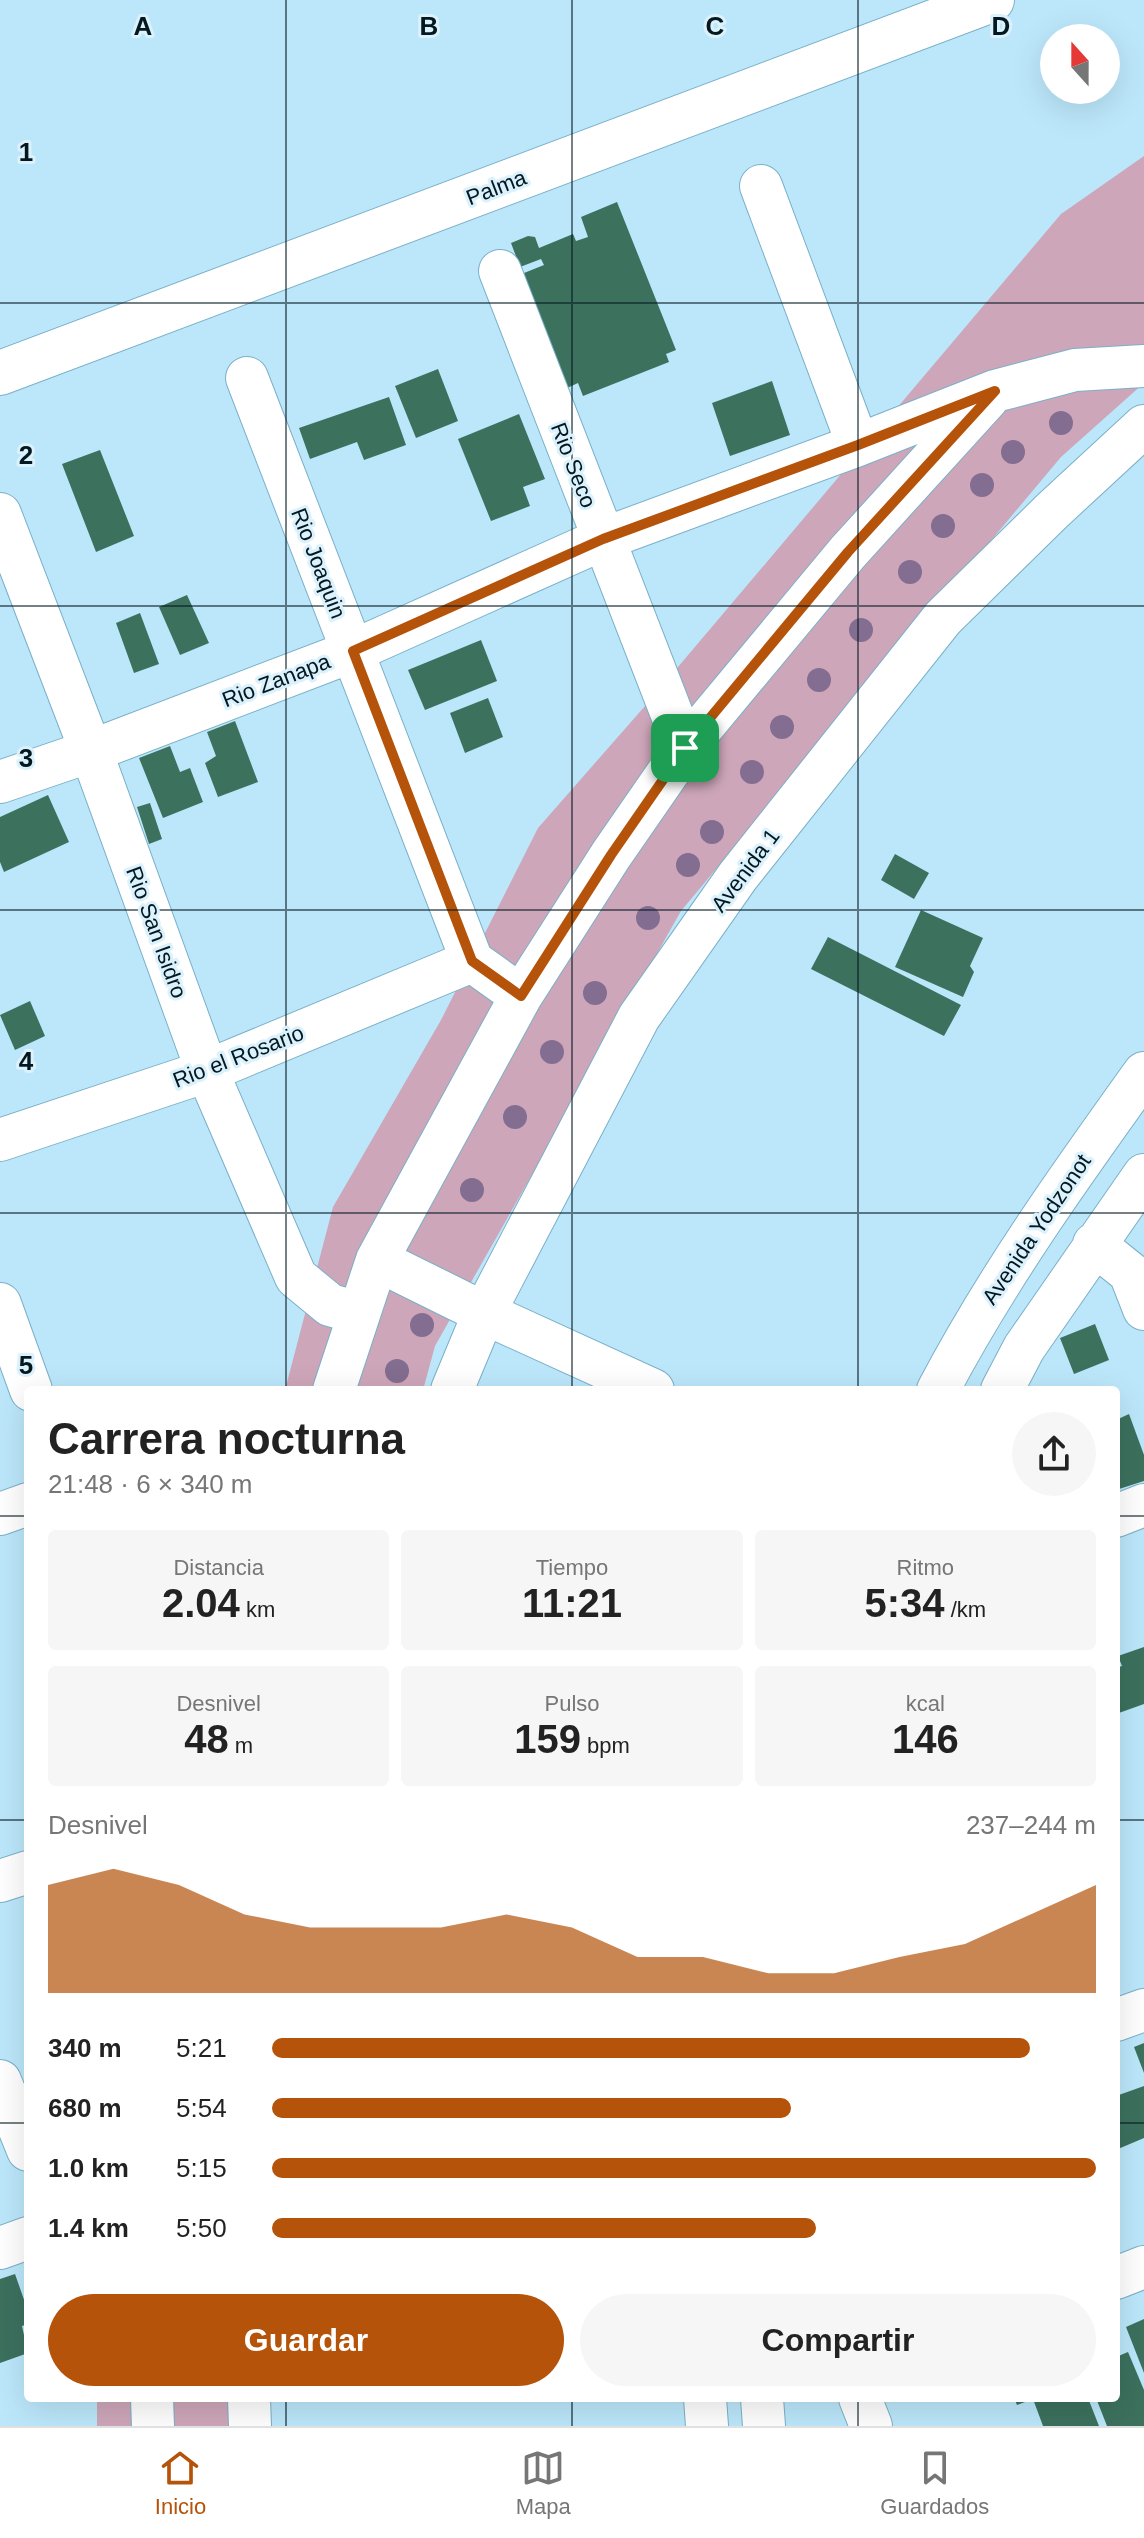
<!DOCTYPE html>
<html lang="es">
<head>
<meta charset="utf-8">
<style>
	:root { --surface:#fff; --page:#f6f6f6; --text:#222; --muted:#767676; --line:#e0e0e0; --accent:#b45309 }
	body { margin:0; font-family:Helvetica,sans-serif; background:var(--page); color:var(--text); height:100vh; display:flex; flex-direction:column; font-size:30px; white-space:nowrap }
	* { box-sizing:border-box; margin:0 }
	p { font-size:26px; color:var(--muted) }
	.icon { flex:none; width:44px; height:44px; fill:none; stroke:currentColor; stroke-width:2; stroke-linecap:round; stroke-linejoin:round }
	.map { position:relative; flex:1; overflow:hidden }
	.side { position:absolute; left:24px; top:1386px; width:1096px; height:1016px; display:flex; flex-direction:column; background:var(--surface); border-radius:8px; box-shadow:0 8px 32px #0002 }
	.side>* { flex:none }
	.needle { width:52px; rotate:339deg }
	.buttons { position:absolute; left:1040px; top:24px; display:grid; gap:16px }
	.buttons a { display:grid; place-items:center; width:80px; height:80px; border-radius:50%; background:var(--surface); box-shadow:0 8px 32px #0002; font-size:40px }
	.pin { position:absolute; display:grid; place-items:center; width:68px; height:68px; color:#fff; margin:-34px; border-radius:16px; box-shadow:0 4px 12px #0006 }
	.round { display:grid; place-items:center; flex:none; width:84px; height:84px; border-radius:42px; background:var(--page) }
	.summary { display:flex; align-items:center; justify-content:space-between; height:136px; padding:0 24px }
	h1 { font-size:44px; font-weight:700; line-height:60px }
	.figures { display:grid; grid-template-columns:repeat(3,1fr); gap:12px; height:136px; padding:8px 24px }
	.figures div { display:grid; align-content:center; border-radius:8px; background:var(--page); text-align:center }
	.figures b { font-size:40px; font-weight:700 }
	.figures small { font-size:22px; font-weight:400 }
	.figures p { font-size:22px }
	.chart { height:224px; padding:16px 24px }
	.chart p { display:flex; justify-content:space-between }
	.chart svg { width:100%; height:144px; margin-top:8px; fill:var(--accent); opacity:.7 }
	.button { display:flex; gap:16px; margin-top:auto; padding:16px 24px }
	.button a { flex:1; height:92px; border-radius:48px; background:var(--accent); color:#fff; font-size:32px; font-weight:700; line-height:92px; text-align:center }
	.button a+a { background:var(--page); color:var(--text) }
	ul { padding:0 24px; list-style:none; font-size:26px }
	li { display:grid; grid-template-columns:128px 96px 1fr; align-items:center; height:60px }
	li i { height:20px; border-radius:10px; background:var(--accent) }
	.menu { display:flex; justify-content:space-around; align-items:center; height:112px; border-top:2px solid var(--line); background:var(--surface); font-size:22px; color:var(--muted) }
	.menu a { display:grid; justify-items:center; gap:4px }
	.menu .current { color:var(--accent) }
	.map>svg:first-child { display:block }
	.green { fill:#cea6ba }
	.building { fill:#3c715e }
	.lines { fill:none; stroke-linecap:round; stroke-linejoin:round }
	.minor-casing { stroke:#7ab0c8; stroke-width:44 }
	.tertiary-casing { stroke:#7ab0c8; stroke-width:46 }
	.minor { stroke:#fff; stroke-width:42 }
	.tertiary { stroke:#fff; stroke-width:44 }
	.tree { fill:#836d90 }
	.route-casing { stroke:#fff; stroke-width:16 }
	.route { stroke:#b45309; stroke-width:10 }
	.grid { fill:none; stroke:#031820; stroke-width:2; stroke-opacity:0.55 }
	.labels { text-anchor:middle; stroke-width:6; stroke-linejoin:round; paint-order:stroke }
	.street-label { font-size:22px; fill:#031820; stroke:#dbf1fb }
	.grid-label { font-size:26px; text-anchor:middle; font-weight:bold; fill:#031820; stroke:#dbf1fb; stroke-width:6; stroke-linejoin:round; paint-order:stroke }
</style>
</head>
<body>
<div class="map">
<svg width="1144" height="2426" viewBox="0 0 1144 2426">
	<rect width="100%" height="100%" fill="#bce7fb"/>
	<path class="green" d="M 1144,156 L 1144,383 L 1061,457 L 681,911 L 435,1346 L 423,1390 L 285,1390 L 333,1207 L 441,1020 L 538,828 L 645,706 L 1061,214 Z
		M 97,2398 L 229,2398 L 229,2426 L 97,2426 Z"/>
	<path class="building" d="M 617,202 L 676,350 L 666,354 L 669,362 L 583,396 L 578,383 L 565,389 L 519,275 L 544,265 L 541,259 L 520,267 L 511,243 L 528,236 L 535,237 L 539,248 L 573,234 L 576,241 L 588,237 L 581,217 Z
		M 438,369 L 458,421 L 416,438 L 395,386 Z
		M 772,381 L 790,435 L 730,456 L 712,403 Z
		M 389,397 L 406,445 L 364,460 L 357,442 L 310,459 L 299,428 Z
		M 519,414 L 545,479 L 523,487 L 530,506 L 491,521 L 458,439 Z
		M 100,450 L 134,536 L 96,552 L 62,464 Z
		M 187,595 L 209,643 L 180,655 L 159,607 Z
		M 140,613 L 159,664 L 134,673 L 116,623 Z
		M 481,640 L 497,681 L 425,710 L 408,670 Z
		M 488,698 L 503,737 L 465,753 L 450,713 Z
		M 235,721 L 258,782 L 218,797 L 205,763 L 216,756 L 207,732 Z
		M 170,746 L 180,772 L 190,768 L 203,802 L 163,818 L 139,758 Z
		M 48,795 L 69,842 L 4,872 L 0,862 L 0,817 Z
		M 150,803 L 162,839 L 149,844 L 137,807 Z
		M 895,854 L 929,873 L 914,899 L 881,880 Z
		M 921,910 L 983,938 L 970,966 L 974,972 L 963,997 L 895,967 Z
		M 828,937 L 961,1005 L 944,1036 L 811,969 Z
		M 30,1001 L 45,1036 L 15,1050 L 0,1015 Z
		M 1095,1324 L 1109,1360 L 1074,1374 L 1060,1338 Z
		M 1129,1414 L 1144,1455 L 1144,1481 L 1116,1490 L 1116,1420 Z
		M 1144,1647 L 1144,1704 L 1116,1714 L 1116,1668 L 1122,1666 L 1118,1656 Z
		M 1144,2043 L 1144,2073 L 1134,2047 Z
		M 1144,2086 L 1144,2138 L 1118,2149 L 1116,2096 Z
		M 15,2274 L 28,2311 L 28,2324 L 22,2326 L 28,2353 L 0,2363 L 0,2279 Z
		M 1144,2319 L 1144,2373 L 1126,2327 Z
		M 1128,2352 L 1144,2390 L 1144,2426 L 1107,2426 L 1096,2398 L 1116,2398 L 1116,2357 Z
		M 1014,2398 L 1088,2398 L 1099,2426 L 1043,2426 L 1033,2399 L 1017,2405 Z"/>
	<g class="lines">
		<defs>
			<path id="minor" d="M 761,186 L 858,445
				M 500,271 L 685,748
				M 247,378 L 472,961 L 521,996
				M 0,514 L 91,751 L 207,1071 L 296,1277 L 330,1305 L 359,1313
				M 0,782 L 91,751 L 353,651 L 603,539 L 858,445 L 995,391 L 1075,370 L 1144,366
				M 0,1140 L 207,1071 L 472,961
				M 1094,1244 L 1130,1273 L 1144,1309
				M 377,1260 L 484,1313 L 653,1390
				M 0,1304 L 31,1390
				M 334,1390 L 377,1260 L 521,996 L 611,855 L 685,748 L 848,552 L 988,398
				M 452,1390 L 484,1313 L 639,1017 L 738,876 L 943,618 L 1052,511 L 1144,426
				M 938,1390 C 997,1278 1070,1176 1144,1073
				M 1002,1390 L 1024,1348 L 1144,1175
				M 0,1514 L 28,1504
				M 1116,1516 L 1144,1505
				M 0,1881 L 28,1872
				M 1116,2020 L 1144,2010
				M 0,2081 L 28,2150
				M 0,2248 L 28,2238
				M 1116,2278 L 1144,2267
				M 152,2398 L 153,2426
				M 249,2398 L 250,2426
				M 705,2398 L 707,2426
				M 762,2398 L 764,2426
				M 860,2398 L 871,2426"/>
			<path id="tertiary" d="M 0,373 L 992,0"/>
		</defs>
		<use href="#minor" class="minor-casing"/>
		<use href="#tertiary" class="tertiary-casing"/>
		<use href="#minor" class="minor"/>
		<use href="#tertiary" class="tertiary"/>
	</g>
	<g class="tree">
		<circle cx="1061" cy="423" r="12"/>
		<circle cx="1013" cy="452" r="12"/>
		<circle cx="982" cy="485" r="12"/>
		<circle cx="943" cy="526" r="12"/>
		<circle cx="910" cy="572" r="12"/>
		<circle cx="861" cy="630" r="12"/>
		<circle cx="819" cy="680" r="12"/>
		<circle cx="782" cy="727" r="12"/>
		<circle cx="752" cy="772" r="12"/>
		<circle cx="712" cy="832" r="12"/>
		<circle cx="688" cy="865" r="12"/>
		<circle cx="648" cy="918" r="12"/>
		<circle cx="595" cy="993" r="12"/>
		<circle cx="552" cy="1052" r="12"/>
		<circle cx="515" cy="1117" r="12"/>
		<circle cx="472" cy="1190" r="12"/>
		<circle cx="422" cy="1325" r="12"/>
		<circle cx="397" cy="1371" r="12"/>
	</g>
	<g class="lines">
		<defs>
			<path id="route" d="M 995,391 L 848,552 L 685,748 L 611,855 L 521,996 L 472,961 L 353,651 L 603,539 L 858,445 Z"/>
		</defs>
		<use href="#route" class="route-casing"/>
		<use href="#route" class="route"/>
	</g>
	<path class="grid" d="M 286,0 L 286,1390M 572,0 L 572,1390M 858,0 L 858,1390M 0,303 L 1144,303M 0,606 L 1144,606M 0,910 L 1144,910M 0,1213 L 1144,1213M 0,1516 L 28,1516M 1116,1516 L 1144,1516M 0,1820 L 28,1820M 1116,1820 L 1144,1820M 0,2123 L 28,2123M 1116,2123 L 1144,2123M 286,2398 L 286,2426M 572,2398 L 572,2426M 858,2398 L 858,2426"/>
	<g class="labels">
		<g class="street-label">
			<text transform="translate(496 187) rotate(-21)" y="8">Palma</text>
			<text transform="translate(574 465) rotate(69)" y="8">Rio Seco</text>
			<text transform="translate(319 563) rotate(69)" y="8">Rio Joaquin</text>
			<text transform="translate(276 680) rotate(-21)" y="8">Rio Zanapa</text>
			<text transform="translate(745 870) rotate(-53)" y="8">Avenida 1</text>
			<text transform="translate(157 932) rotate(70)" y="8">Rio San Isidro</text>
			<text transform="translate(238 1056) rotate(-21)" y="8">Rio el Rosario</text>
			<text transform="translate(1036 1229) rotate(-56)" y="8">Avenida Yodzonot</text>
		</g>
	</g>
	<g class="grid-label">
		<text x="143" y="35">A</text>
		<text x="429" y="35">B</text>
		<text x="715" y="35">C</text>
		<text x="1001" y="35">D</text>
		<text x="26" y="161">1</text>
		<text x="26" y="464">2</text>
		<text x="26" y="767">3</text>
		<text x="26" y="1070">4</text>
		<text x="26" y="1374">5</text>
	</g>
</svg>
<div class="buttons">
<a><svg class="needle" viewBox="-14 -14 28 28"><path d="M0-13l5 13h-10z" fill="#e53935"/><path d="M0 13l5-13h-10z" fill="#767676"/></svg></a>
</div>
<div class="pin" style="left:685px;top:748px;background:#1e9e55"><svg class="icon" aria-label="arrive" viewBox="0 0 24 24"><path d="M6 21V4h12l-3 4 3 4H6"/></svg></div>
<section class="side">
<div class="summary"><div><h1>Carrera nocturna</h1><p>21:48 · 6 × 340 m</p></div><a class="round"><svg class="icon" aria-label="share" viewBox="0 0 24 24"><path d="M12 15V3M7 8l5-5 5 5M5 13v7h14v-7"/></svg></a></div>
<div class="figures">
<div><p>Distancia</p><b>2.04<small> km</small></b></div>
<div><p>Tiempo</p><b>11:21</b></div>
<div><p>Ritmo</p><b>5:34<small> /km</small></b></div>
</div>
<div class="figures">
<div><p>Desnivel</p><b>48<small> m</small></b></div>
<div><p>Pulso</p><b>159<small> bpm</small></b></div>
<div><p>kcal</p><b>146</b></div>
</div>
<div class="chart"><p><span>Desnivel</span>237–244 m</p>
<svg viewBox="0 0 160 44" preserveAspectRatio="none"><path d="M0 44V11L10 6L20 11L30 20L40 24L50 24L60 24L70 20L80 24L90 33L100 33L110 38L120 38L130 33L140 29L150 20L160 11V44z"/></svg>
</div>
<ul>
<li><b>340 m</b>5:21<i style="width:92%"></i></li>
<li><b>680 m</b>5:54<i style="width:63%"></i></li>
<li><b>1.0 km</b>5:15<i style="width:100%"></i></li>
<li><b>1.4 km</b>5:50<i style="width:66%"></i></li>
</ul>
<div class="button"><a>Guardar</a><a>Compartir</a></div>
</section>
</div>
<nav class="menu">
<a class="current"><svg class="icon" aria-label="home" viewBox="0 0 24 24"><path d="M3 11l9-7 9 7M6 9v11h12V9"/></svg>Inicio</a>
<a><svg class="icon" aria-label="map" viewBox="0 0 24 24"><path d="M3 6l6-2 6 2 6-2v14l-6 2-6-2-6 2zM9 4v14M15 6v14"/></svg>Mapa</a>
<a><svg class="icon" aria-label="saved" viewBox="0 0 24 24"><path d="M7 4h10v16l-5-4-5 4z"/></svg>Guardados</a>
</nav>
</body>
</html>
